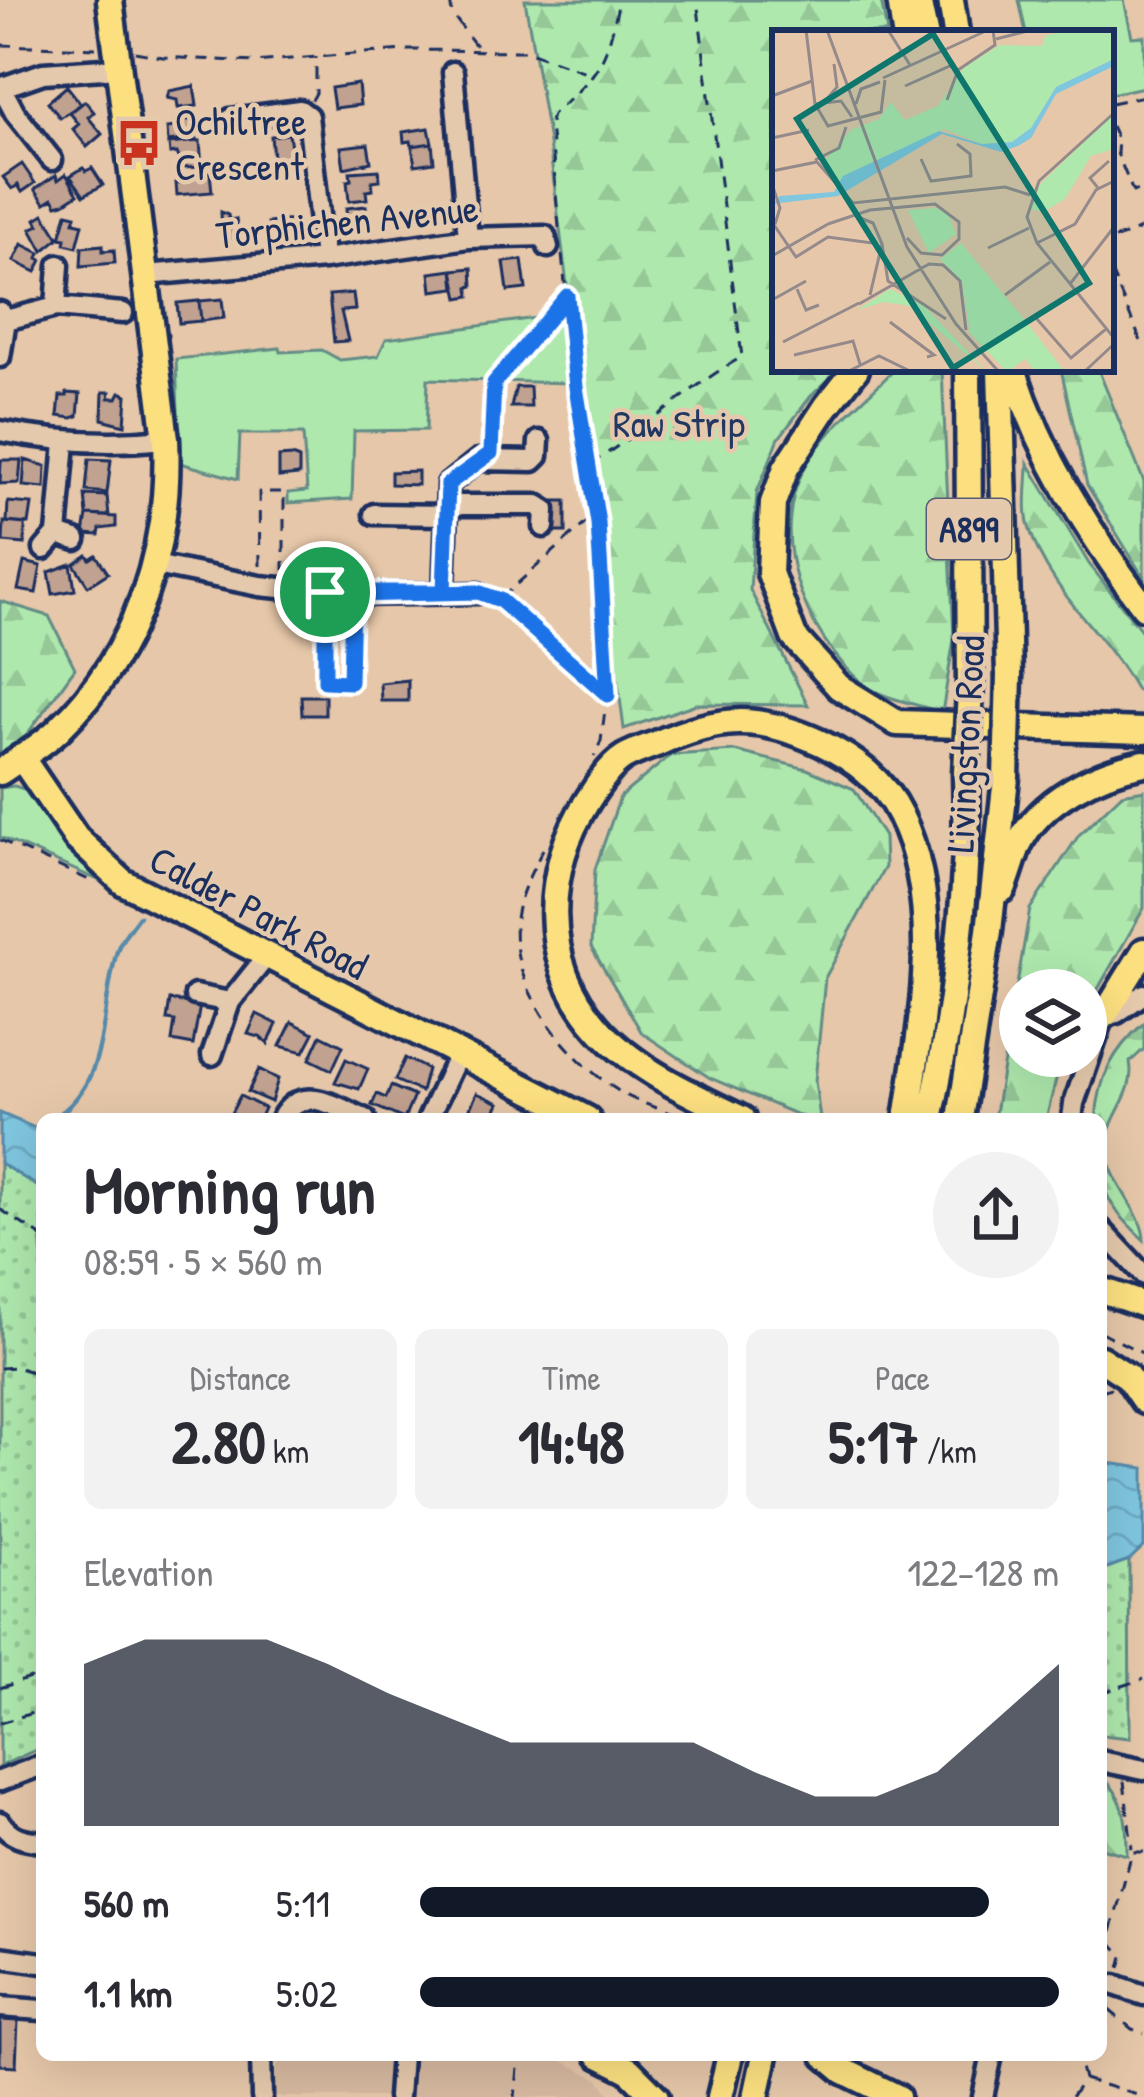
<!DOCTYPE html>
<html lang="en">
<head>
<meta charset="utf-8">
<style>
	:root { --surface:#fff; --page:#f2f2f3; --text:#2b2b33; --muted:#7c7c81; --accent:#111827 }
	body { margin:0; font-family:"Patrick Hand",sans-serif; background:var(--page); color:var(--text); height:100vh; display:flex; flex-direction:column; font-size:45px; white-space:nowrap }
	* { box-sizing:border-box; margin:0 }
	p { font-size:39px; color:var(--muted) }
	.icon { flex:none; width:66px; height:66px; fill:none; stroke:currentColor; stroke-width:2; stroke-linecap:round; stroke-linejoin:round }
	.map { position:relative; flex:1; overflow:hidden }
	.drawer { position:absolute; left:36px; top:1113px; width:1071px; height:948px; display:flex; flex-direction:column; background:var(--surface); border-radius:18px; box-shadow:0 12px 48px #0002 }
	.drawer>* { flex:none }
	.fabs { position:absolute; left:999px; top:969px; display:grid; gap:24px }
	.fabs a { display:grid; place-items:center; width:108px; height:108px; border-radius:50%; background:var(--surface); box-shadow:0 12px 48px #0002; font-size:60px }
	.pin { position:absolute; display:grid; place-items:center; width:102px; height:102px; color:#fff; margin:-51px; border:6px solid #fff; border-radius:50%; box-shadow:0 3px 12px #0007 }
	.round { display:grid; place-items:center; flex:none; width:126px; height:126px; border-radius:63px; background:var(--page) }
	.head { display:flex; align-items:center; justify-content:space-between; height:204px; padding:0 48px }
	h1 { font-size:66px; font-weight:700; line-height:90px }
	.metrics { display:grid; grid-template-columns:repeat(3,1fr); gap:18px; height:204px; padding:12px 48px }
	.metrics div { display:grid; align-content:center; border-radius:18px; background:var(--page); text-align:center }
	.metrics b { font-size:60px; font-weight:700 }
	.metrics small { font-size:33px; font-weight:400 }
	.metrics p { font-size:33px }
	.chart { height:336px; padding:24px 48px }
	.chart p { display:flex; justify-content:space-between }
	.chart svg { width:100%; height:216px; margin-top:12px; fill:var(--accent); opacity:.7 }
	ul { padding:0 48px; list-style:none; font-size:39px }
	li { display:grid; grid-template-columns:192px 144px 1fr; align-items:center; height:90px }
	li i { height:30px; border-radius:15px; background:var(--accent) }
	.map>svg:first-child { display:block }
	.built { fill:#d7b9a0 }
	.grass { fill:#aee8ad; stroke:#648c86; stroke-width:3 }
	.forest { fill:url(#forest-firs); stroke:#648c86; stroke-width:3 }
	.park { fill:url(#park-dots); stroke:#648c86; stroke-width:3 }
	.water { fill:url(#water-waves); stroke:#578aab; stroke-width:3 }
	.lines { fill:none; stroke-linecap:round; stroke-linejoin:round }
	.stream { stroke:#578aab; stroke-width:4.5 }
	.building { fill:#c1a18f; stroke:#1b2f5e; stroke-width:3 }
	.minor-casing { stroke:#1b2f5e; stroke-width:27 }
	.major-casing { stroke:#1b2f5e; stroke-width:33 }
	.path { stroke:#1b2f5e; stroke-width:3; stroke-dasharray:12 9; stroke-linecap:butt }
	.minor { stroke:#e5c9ac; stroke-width:18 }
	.major { stroke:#fce080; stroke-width:24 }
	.major-bridge-casing { stroke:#1b2f5e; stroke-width:33; stroke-linecap:butt }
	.major-bridge { stroke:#fce080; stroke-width:24 }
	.route-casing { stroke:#fff; stroke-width:24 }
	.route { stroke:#1a73e8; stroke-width:15 }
	.labels { text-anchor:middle; stroke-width:9; stroke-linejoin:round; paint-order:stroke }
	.shield { fill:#e5c9ac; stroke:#585d75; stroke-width:3 }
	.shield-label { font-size:36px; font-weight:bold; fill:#1b2f5e }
	.poi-label { font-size:39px; fill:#1b2f5e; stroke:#e5c9ac; text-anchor:start }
	.street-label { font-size:39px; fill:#1b2f5e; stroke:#e5c9ac }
	.park-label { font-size:39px; fill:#223862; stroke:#e5c9ac }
	.inset-road { fill:none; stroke:#958a8b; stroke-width:3 }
	.view { fill:#0f766e; fill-opacity:0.15; stroke:#0f766e; stroke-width:6 }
	.inset-edge { fill:none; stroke:#1b2f5e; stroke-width:6 }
</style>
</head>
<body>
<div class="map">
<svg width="1144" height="2097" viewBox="0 0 1144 2097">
	<defs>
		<pattern id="forest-firs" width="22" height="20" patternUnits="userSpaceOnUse" patternTransform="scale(3)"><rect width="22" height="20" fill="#aee8ad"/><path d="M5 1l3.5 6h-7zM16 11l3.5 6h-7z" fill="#95c797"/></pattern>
		<pattern id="park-dots" width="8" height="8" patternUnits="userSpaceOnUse" patternTransform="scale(3)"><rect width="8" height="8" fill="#aee8ad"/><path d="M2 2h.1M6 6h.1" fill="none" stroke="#95c797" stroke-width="1.8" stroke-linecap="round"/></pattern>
		<pattern id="water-waves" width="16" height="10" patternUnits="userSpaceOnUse" patternTransform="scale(3)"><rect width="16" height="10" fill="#7fc6df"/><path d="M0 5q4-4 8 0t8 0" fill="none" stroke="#6daac2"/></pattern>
	</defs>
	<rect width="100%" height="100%" fill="#e6c7a9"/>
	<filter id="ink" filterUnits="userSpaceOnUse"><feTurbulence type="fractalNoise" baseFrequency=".00833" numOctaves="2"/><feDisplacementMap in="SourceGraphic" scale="24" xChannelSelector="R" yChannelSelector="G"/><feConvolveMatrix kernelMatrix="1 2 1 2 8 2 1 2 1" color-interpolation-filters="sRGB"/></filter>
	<g filter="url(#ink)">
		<path class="built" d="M 279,2055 L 550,2055 L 600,2080 L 611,2097 L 273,2097 Z"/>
		<path class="grass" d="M 1019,0 L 1124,0 L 1132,37 L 1144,36 L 1144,87 L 1111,94 L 1111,33 L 1026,33 Z
			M 564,314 L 570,383 L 428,379 L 426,430 L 354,431 L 352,499 L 288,503 L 288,493 L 307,491 L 303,434 L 240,434 L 238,479 L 180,463 L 176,359 L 280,348 L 281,352 L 322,350 L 340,360 L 378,356 L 386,339 Z
			M 14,786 L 24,789 L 68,849 L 98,880 L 0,837 L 0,788 Z"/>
		<path class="forest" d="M 525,0 L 881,0 L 887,33 L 775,33 L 775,369 L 840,369 L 811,396 L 779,438 L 757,492 L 750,590 L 808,705 L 696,704 L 624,729 L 548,136 Z
			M 895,369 L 942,369 L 954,639 L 942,713 C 919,704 882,699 863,684 C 805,634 765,537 806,465 C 827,429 866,398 895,369 Z
			M 1061,369 L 1098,369 L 1144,482 L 1144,578 L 1087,485 Z
			M 1028,463 L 1089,564 L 1144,634 L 1143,693 L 1136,690 C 1105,633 1050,593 1030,530 C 1023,511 1028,484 1028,463 Z
			M 0,601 L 49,616 L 75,668 L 0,772 Z
			M 735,751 L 807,769 L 854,789 L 884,837 L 885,867 L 825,978 L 815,1081 L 820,1119 L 807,1119 L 710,1078 L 642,1033 L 591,947 L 595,869 L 620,797 L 671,755 Z
			M 1144,790 L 1144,908 L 1086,1010 L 1086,990 L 1020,990 L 1020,1056 L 1062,1056 L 1046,1119 L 994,1119 L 1030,909 L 1079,835 L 1122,794 Z
			M 1144,1023 L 1144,1049 L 1130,1062 C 1137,1098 1103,1117 1107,1153 C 1111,1184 1144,1214 1144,1240 C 1095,1194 1101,1183 1101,1119 L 1096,1119 C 1099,1077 1113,1050 1144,1023 Z
			M 1101,1782 L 1109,1783 C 1127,1805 1127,1827 1127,1855 L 1101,1848 Z"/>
		<path class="park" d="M 0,1163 L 42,1189 L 42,1747 L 0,1766 Z
			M 1129,1560 L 1130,1738 L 1101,1735 L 1101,1570 Z"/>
		<path class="water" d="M 0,1113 L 42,1131 L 42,1189 L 0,1163 Z
			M 1101,1462 L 1144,1468 L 1144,1546 L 1129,1560 L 1101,1570 Z"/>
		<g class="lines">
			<path class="stream" d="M 52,1119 C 112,1084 99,1006 118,948 C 122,937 132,926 139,916"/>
		</g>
		<path class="building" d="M 358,84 L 360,105 L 334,108 L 331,88 Z
			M 67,86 L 81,104 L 60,118 L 48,102 Z
			M 194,86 L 197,106 L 178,108 L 177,100 L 167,98 L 169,91 Z
			M 85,101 L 94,112 L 88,117 L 102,134 L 87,147 L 73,129 L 79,124 L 70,113 Z
			M 198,119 L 200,132 L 195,132 L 196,138 L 168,142 L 167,128 L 176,127 L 175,121 Z
			M 429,128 L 432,143 L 412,146 L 411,141 L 404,142 L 403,132 Z
			M 289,134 L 294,166 L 274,169 L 271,136 Z
			M 200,141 L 202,167 L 183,168 L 177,153 L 170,154 L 169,144 Z
			M 432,143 L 434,162 L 415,165 L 412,146 Z
			M 368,144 L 371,162 L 344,168 L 341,147 Z
			M 22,164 L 35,183 L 22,192 L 18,185 L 12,189 L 3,177 Z
			M 83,168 L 86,171 L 92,168 L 103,185 L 84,195 L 70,176 Z
			M 379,170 L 380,180 L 372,181 L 373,190 L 366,191 L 367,199 L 349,201 L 347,181 L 351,180 L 350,172 Z
			M 210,172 L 212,192 L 177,195 L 176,183 L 184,182 L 184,176 Z
			M 66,174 L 78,194 L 64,203 L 57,205 L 53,198 L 45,203 L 35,189 L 56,175 L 58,180 Z
			M 366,206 L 367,227 L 347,228 L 346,208 Z
			M 221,212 L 228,215 L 229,220 L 236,219 L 239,238 L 222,240 Z
			M 67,213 L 76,215 L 74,222 L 83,224 L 77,247 L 65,244 L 66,239 L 60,238 Z
			M 44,214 L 59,238 L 43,251 L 31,229 L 39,225 L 36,219 Z
			M 294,220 L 295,236 L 270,236 L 268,223 Z
			M 22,244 L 40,253 L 38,258 L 42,260 L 36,272 L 14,261 Z
			M 103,245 L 103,251 L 114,250 L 115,263 L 81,266 L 82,247 Z
			M 522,260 L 526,289 L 508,291 L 504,262 Z
			M 472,268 L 473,286 L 469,287 L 470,296 L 459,298 L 453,270 Z
			M 453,270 L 455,288 L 432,291 L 430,273 Z
			M 353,293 L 355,310 L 341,311 L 348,341 L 334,342 L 329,295 Z
			M 222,299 L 224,318 L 201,321 L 199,301 Z
			M 199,301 L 201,321 L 179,323 L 177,303 Z
			M 516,387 L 530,387 L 531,407 L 511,407 Z
			M 103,392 L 110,392 L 109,398 L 117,398 L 120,392 L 127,395 L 125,425 L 102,419 Z
			M 67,393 L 80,394 L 78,416 L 72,418 L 58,416 L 60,396 L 67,396 Z
			M 292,456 L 299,459 L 299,475 L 279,477 L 279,457 Z
			M 89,459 L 111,460 L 107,493 L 86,491 Z
			M 1,460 L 21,460 L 19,483 L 0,484 Z
			M 25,460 L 46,466 L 45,488 L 23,486 Z
			M 418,471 L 418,485 L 391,484 L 391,472 Z
			M 85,495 L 107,496 L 109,516 L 87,515 Z
			M 554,501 L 566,501 L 566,532 L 554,532 Z
			M 8,502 L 32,504 L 29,524 L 7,522 Z
			M 87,515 L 116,517 L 116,527 L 100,529 L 99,535 L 84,534 Z
			M 4,522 L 25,524 L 25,544 L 3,542 Z
			M 87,555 L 90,559 L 96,555 L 108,573 L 88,586 L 74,564 Z
			M 24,562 L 41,566 L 36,593 L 18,590 Z
			M 71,564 L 75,590 L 53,594 L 49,572 Z
			M 408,680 L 408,701 L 381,701 L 380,683 Z
			M 301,696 L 325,696 L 325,715 L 302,715 Z
			M 170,1000 L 200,1005 L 193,1045 L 172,1041 L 175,1021 L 167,1020 Z
			M 257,1014 L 277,1024 L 268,1044 L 260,1037 L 248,1034 Z
			M 292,1022 L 314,1033 L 304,1052 L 280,1046 Z
			M 321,1035 L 343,1046 L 332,1070 L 310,1059 Z
			M 405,1058 L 427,1069 L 421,1092 L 395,1080 Z
			M 346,1059 L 368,1069 L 359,1089 L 335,1082 Z
			M 259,1069 L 278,1079 L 271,1102 L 248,1092 Z
			M 391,1086 L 414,1096 L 404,1119 L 372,1105 L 377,1094 L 386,1098 Z
			M 477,1093 L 499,1103 L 493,1116 L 500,1119 L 466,1117 Z
			M 240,1096 L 264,1108 L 259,1119 L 243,1119 L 231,1113 Z
			M 0,2020 L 18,2021 L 16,2066 L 0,2065 Z"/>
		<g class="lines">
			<defs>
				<path id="minor" d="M 453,72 L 468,238
					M 1,87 L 15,113 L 52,160
					M 0,88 L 43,73 L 119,68
					M 231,119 L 300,110 L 308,116 L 324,259
					M 146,275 L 324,259 L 468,238 L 545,236 L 548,247
					M 56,307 L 59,265
					M 0,312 L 6,320 L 0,357
					M 6,320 L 56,307 L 123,313
					M 0,431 C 56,442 109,445 166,439
					M 447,505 L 537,505 L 545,510 L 544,527
					M 374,514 L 447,515
					M 57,534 L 65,442
					M 44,549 L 57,534 L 76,540
					M 155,565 L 260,586 L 352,595 L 478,593
					M 444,592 L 448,484 L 478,460 L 533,461 L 538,456 L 539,441
					M 195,995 L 230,1002
					M 212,1055 L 230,1002 L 266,957
					M 281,1119 C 301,1082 336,1107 365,1119
					M 428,1119 L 458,1055
					M 1072,1119 L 1074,1103 L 1104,1016 L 1117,1013 L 1144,994
					M 1101,1229 L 1144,1275
					M 1101,1761 L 1144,1770
					M 0,1781 L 42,1765
					M 0,1822 C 11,1838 24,1840 42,1842
					M 0,1957 L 42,1963
					M 1115,1985 L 1144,1995
					M 0,2007 L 42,2010
					M 261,2055 L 262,2097
					M 398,2097 L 401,2055
					M 983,2097 L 992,2055"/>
				<path id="major" d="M 900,0 L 905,33
					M 918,0 L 925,33
					M 951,0 L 956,33
					M 856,369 L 826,407 L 786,468 L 773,503 L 770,573 L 794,637 L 839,687 L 897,723 L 1144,731
					M 968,369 L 970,689
					M 1000,369 L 1009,675
					M 1013,369 C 1042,459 1088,531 1144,607
					M 21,757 L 76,838 L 123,882 L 587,1119
					M 0,772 C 20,758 43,745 60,728 C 138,652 171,546 166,439 L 110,0
					M 1003,889 C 1009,875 1013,858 1019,844 C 1041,799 1097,772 1144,763
					M 1104,1016 L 1144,951
					M 742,1119 C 693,1095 633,1069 597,1027 C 539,961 544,870 588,800 C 597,786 609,767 623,758 C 633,752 645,748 656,744 C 717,716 759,714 821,743 C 854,759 883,780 900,815 C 945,905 921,1024 907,1119
					M 930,1119 C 954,1007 970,888 966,774
					M 960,1119 L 989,931 L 1006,778
					M 1101,1290 L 1144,1305
					M 1101,1359 L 1127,1376 L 1144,1401
					M 599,2055 L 629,2070 L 656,2097
					M 825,2055 L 844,2071 L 897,2097
					M 720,2097 L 730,2055
					M 756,2097 L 765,2055"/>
			</defs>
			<use href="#minor" class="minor-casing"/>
			<use href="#major" class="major-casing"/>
			<path class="path" d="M 450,0 L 452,14 L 479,50
				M 0,45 L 96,48
				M 135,52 L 163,57 L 254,62 L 404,50 L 527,51 L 594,75
				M 312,100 L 316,93 L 316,57
				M 1111,103 L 1144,96
				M 1111,126 L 1118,141 L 1117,153 L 1133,192 L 1144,187
				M 559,228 L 550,122 L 552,115 C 601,71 606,64 619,0
				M 1114,239 L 1144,228
				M 562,255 L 576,387 L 598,522 L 607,695 L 601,741 L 594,757
				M 1111,272 L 1144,348
				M 492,441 L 494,383 L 566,297
				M 590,464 C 644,432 688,387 742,357 L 697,0
				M 260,566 L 259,492 L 284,492 L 284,570
				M 496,598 L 606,694
				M 501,598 L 596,514
				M 325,609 L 325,681 L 350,682 L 351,614
				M 0,840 L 89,880
				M 543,849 C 532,871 519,894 516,919 C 508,985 565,1057 617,1090 C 637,1103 664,1110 687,1119
				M 0,1209 L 42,1237
				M 1101,1332 L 1144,1354
				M 0,1368 L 16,1367 L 42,1375
				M 1101,1391 L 1111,1388
				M 0,1688 L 42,1674
				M 1101,1693 L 1144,1679
				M 0,1723 L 42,1710
				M 1124,1781 L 1132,1849
				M 1120,1968 L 1123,1956 L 1109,1940 L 1132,1852 L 1144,1852
				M 1101,2007 L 1108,2009 L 1111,2001
				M 1109,2010 L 1132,2029 L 1144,2033
				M 487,2055 L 519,2059 L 515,2097
				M 1084,2079 L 1144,2097
				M 1071,2097 L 1084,2079 L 1078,2055"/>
			<use href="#minor" class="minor"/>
			<use href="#major" class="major"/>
			<defs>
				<path id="major-bridge" d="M 966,774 L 970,689
					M 1006,778 L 1009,675"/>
			</defs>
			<use href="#major-bridge" class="major-bridge-casing"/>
			<use href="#major-bridge" class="major-bridge"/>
		</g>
	</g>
	<g class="lines" filter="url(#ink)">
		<defs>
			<path id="route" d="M 325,592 L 325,681 L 350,682 L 352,595 L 478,592 L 500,600 L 608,695 L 598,523 L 576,387 L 567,296 L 494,383 L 491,453 L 448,484 L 444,592 L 325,592"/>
		</defs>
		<use href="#route" class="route-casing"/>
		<use href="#route" class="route"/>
	</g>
	<defs>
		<symbol id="bus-bare" viewBox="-9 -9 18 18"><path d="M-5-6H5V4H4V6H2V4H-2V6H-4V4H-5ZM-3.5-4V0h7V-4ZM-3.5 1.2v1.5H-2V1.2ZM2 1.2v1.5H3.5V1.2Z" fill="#c8321e" stroke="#e5c9ac" stroke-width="2.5" paint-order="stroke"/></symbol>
	</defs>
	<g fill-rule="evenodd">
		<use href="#bus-bare" x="106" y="110" width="66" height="66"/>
	</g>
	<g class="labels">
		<rect class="shield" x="927" y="499" width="84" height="60" rx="9"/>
		<g class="shield-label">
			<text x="969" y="542">A899</text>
		</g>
		<g class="poi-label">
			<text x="175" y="135">Ochiltree<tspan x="175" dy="45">Crescent</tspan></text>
		</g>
		<g class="street-label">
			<text transform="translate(347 221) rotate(-6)" y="14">Torphichen Avenue</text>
			<text transform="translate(965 744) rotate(-87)" y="14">Livingston Road</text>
			<text transform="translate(259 912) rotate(28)" y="14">Calder Park Road</text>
		</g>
		<g class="park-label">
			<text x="679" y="437">Raw Strip</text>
		</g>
	</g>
	<g transform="translate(772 30)">
		<rect width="342" height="342" fill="#e6c7a9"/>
		<path d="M 342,83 L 342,119 L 319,126 L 293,169 L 271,182 L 258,179 L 260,162 ZM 164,178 L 176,185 L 184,204 L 157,223 L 136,180 ZM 189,213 L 252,289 L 293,342 L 264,342 L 253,329 L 235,342 L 198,303 L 190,251 L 168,229 ZM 118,259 L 152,276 L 215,342 L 138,276 L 112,272 L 85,280 Z" fill="#aee8ad"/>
		<path d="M 294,0 L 342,0 L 342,29 L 284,57 L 260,98 L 240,112 L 210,114 L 172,99 L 67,152 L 53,130 L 79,100 L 107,89 L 119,72 L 133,90 L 166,76 L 192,37 L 228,15 L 270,16 L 273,6 Z" fill="#aee8ad"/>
		<path d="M 342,29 L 342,36 L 284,64 L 259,108 L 246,116 L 229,122 L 170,104 L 66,166 L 0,174 L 8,166 L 62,162 L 71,146 L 167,101 L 210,114 L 240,112 L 259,98 L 284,57 Z" fill="#7fc6df"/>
		<path class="inset-road" d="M 34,0 L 43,74 L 56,96 L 109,82 L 113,50M 55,0 L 135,217 L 184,294 L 227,342M 116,0 L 138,35M 224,9 L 259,0M 111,48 L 216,0M 133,56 L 178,36 L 186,40M 0,66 L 40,51M 54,70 L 65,57 L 62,34M 175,70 L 186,40 L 223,15 L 221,0M 43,74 L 69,71 L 80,87M 84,74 L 89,59 L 108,52M 342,83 L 267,151 L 255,187 L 265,213 L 342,308M 0,108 L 37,100M 149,129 L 159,151 L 199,146 L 198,124 L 185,114M 43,130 L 67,118 L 74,97M 0,141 L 45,132 L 81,173 L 233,157 L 258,165M 0,154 L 8,178 L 3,194M 326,158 L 318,148 L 337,131M 86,187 L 101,193 L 110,214 L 98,265M 56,194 L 98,180 L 163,174 L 187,192 L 187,209 L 170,225 L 149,223 L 135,208M 2,195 L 24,227 L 56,207 L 100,213M 265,213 L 303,194 L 324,160 L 342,151M 110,214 L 116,251 L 174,289M 216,218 L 257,198M 0,226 L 56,194M 298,254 L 342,197M 25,259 L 34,280 L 47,275M 233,265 L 278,232M 0,270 L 34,251M 87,274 L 157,234 L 171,235 L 188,251 L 194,300M 264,288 L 299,328 L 334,299M 118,292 L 162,325 L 155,327M 11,312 L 87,273M 22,325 L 81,311 L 88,334M 75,342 L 107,326 L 140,342M 312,342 L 342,314"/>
		<path class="view" d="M 161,4 L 317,253 L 181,338 L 25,89 Z"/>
		<rect width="342" height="342" class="inset-edge"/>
	</g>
</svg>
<div class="fabs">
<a><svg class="icon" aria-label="layers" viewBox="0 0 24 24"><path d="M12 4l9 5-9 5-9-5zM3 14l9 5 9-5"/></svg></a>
</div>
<div class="pin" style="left:325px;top:592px;background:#1e9e55"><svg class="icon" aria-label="arrive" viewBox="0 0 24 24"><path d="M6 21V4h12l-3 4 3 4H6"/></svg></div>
<section class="drawer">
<div class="head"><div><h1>Morning run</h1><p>08:59 · 5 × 560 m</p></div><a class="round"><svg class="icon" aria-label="share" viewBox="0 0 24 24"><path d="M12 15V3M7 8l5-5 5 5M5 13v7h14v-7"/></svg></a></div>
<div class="metrics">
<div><p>Distance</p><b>2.80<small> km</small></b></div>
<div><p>Time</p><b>14:48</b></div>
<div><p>Pace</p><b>5:17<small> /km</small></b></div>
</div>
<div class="chart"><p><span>Elevation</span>122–128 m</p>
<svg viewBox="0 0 160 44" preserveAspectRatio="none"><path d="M0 44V11L10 6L20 6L30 6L40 11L50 17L60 22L70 27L80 27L90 27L100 27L110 33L120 38L130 38L140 33L150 22L160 11V44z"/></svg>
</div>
<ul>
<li><b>560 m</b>5:11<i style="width:89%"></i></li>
<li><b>1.1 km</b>5:02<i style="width:100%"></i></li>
</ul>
</section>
</div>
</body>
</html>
